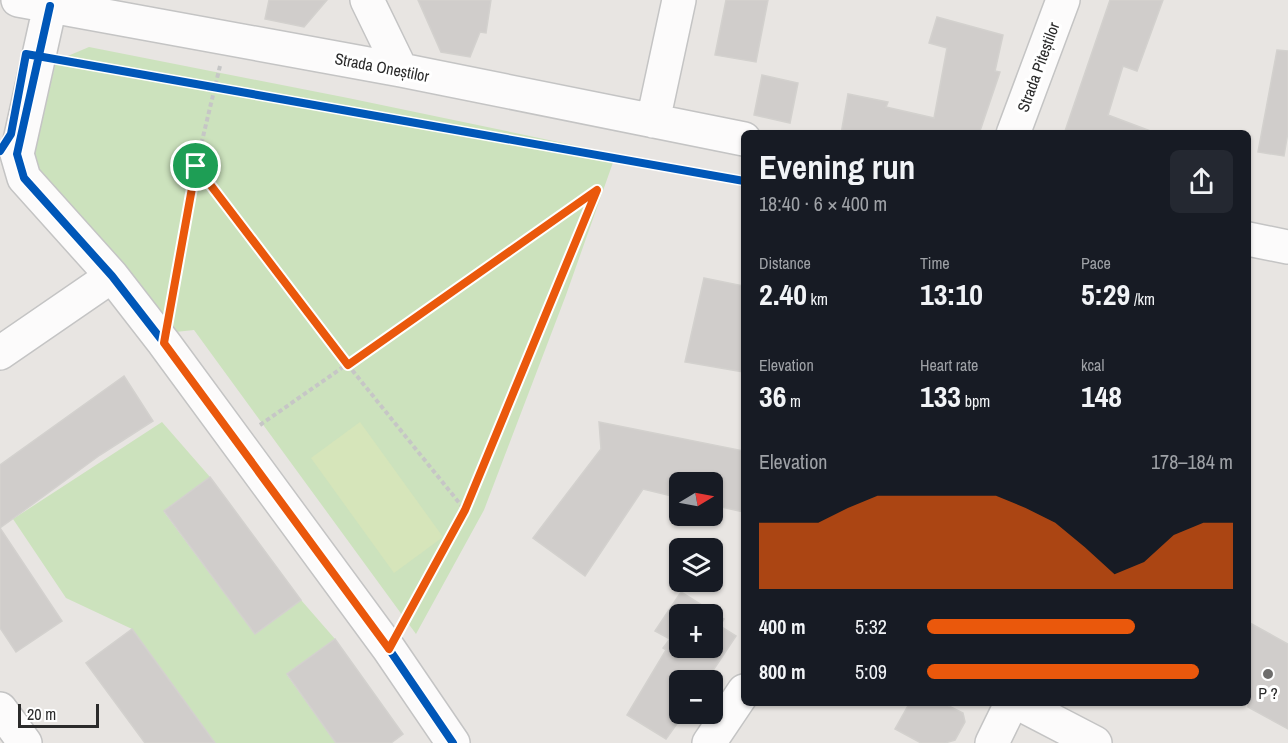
<!DOCTYPE html>
<html lang="en">
<head>
<meta charset="utf-8">
<style>
	:root { --surface:#171b24; --page:#242831; --text:#f1f3f6; --muted:#9ea1a6; --accent:#ea580c }
	body { margin:0; font-family:"Archivo Narrow",sans-serif; background:var(--page); color:var(--text); height:100vh; display:flex; flex-direction:column; font-size:22px; white-space:nowrap }
	* { box-sizing:border-box; margin:0 }
	p { font-size:20px; color:var(--muted) }
	.icon { flex:none; width:33px; height:33px; fill:none; stroke:currentColor; stroke-width:2; stroke-linecap:round; stroke-linejoin:round }
	.map { position:relative; flex:1; overflow:hidden }
	.details { position:absolute; left:741px; top:130px; width:510px; height:576px; display:flex; flex-direction:column; background:var(--surface); border-radius:9px; box-shadow:0 2px 4px #0004 }
	.details>* { flex:none }
	.needle { width:39px; rotate:80deg }
	.fabs { position:absolute; left:669px; top:472px; display:grid; gap:12px }
	.fabs a { display:grid; place-items:center; width:54px; height:54px; border-radius:9px; background:var(--surface); box-shadow:0 2px 4px #0004; font-size:30px }
	.scale { position:absolute; left:18px; bottom:15px; width:81px; box-sizing:border-box; padding-left:6px; border:3px solid #2b2b2b; border-top:0; font-size:16px; line-height:21px; white-space:nowrap; color:#2b2b2b; -webkit-text-stroke:4px #fff; paint-order:stroke }
	.pin { position:absolute; display:grid; place-items:center; width:51px; height:51px; color:#fff; margin:-26px; border:3px solid #fff; border-radius:50%; box-shadow:0 2px 6px #0007 }
	.round { display:grid; place-items:center; flex:none; width:63px; height:63px; border-radius:9px; background:var(--page) }
	.summary { display:flex; align-items:center; justify-content:space-between; height:102px; padding:0 18px }
	h1 { font-size:33px; font-weight:800; line-height:45px }
	.figures { display:grid; grid-template-columns:repeat(3,1fr); gap:9px; height:102px; padding:6px 18px }
	.figures div { display:grid; align-content:center }
	.figures b { font-size:30px; font-weight:800 }
	.figures small { font-size:16px; font-weight:400 }
	.figures p { font-size:16px }
	.chart { height:168px; padding:12px 18px }
	.chart p { display:flex; justify-content:space-between }
	.chart svg { width:100%; height:108px; margin-top:6px; fill:var(--accent); opacity:.7 }
	ul { padding:0 18px; list-style:none; font-size:20px }
	li { display:grid; grid-template-columns:96px 72px 1fr; align-items:center; height:45px }
	li i { height:15px; border-radius:8px; background:var(--accent) }
	.map>svg:first-child { display:block }
	.green { fill:#cce2bd }
	.pitch { fill:#d6e5ba }
	.building { fill:#d0cdcb; stroke:#d3d1ce; stroke-width:1.5; fill-rule:evenodd }
	.lines { fill:none; stroke-linecap:round; stroke-linejoin:round }
	.minor-casing { stroke:#c4c4c4; stroke-width:36 }
	.path { stroke:#c6c6c6; stroke-width:4; stroke-dasharray:4.5 3; stroke-linecap:butt }
	.minor { stroke:#fcfbfb; stroke-width:33 }
	.cycleway-casing { stroke:#fff; stroke-width:11 }
	.cycleway { stroke:#0057b8; stroke-width:8 }
	.route-casing { stroke:#fff; stroke-width:12 }
	.route { stroke:#ea580c; stroke-width:8 }
	.poi-dot { fill:#6d6c6b; stroke:#fff; stroke-width:2 }
	.labels { text-anchor:middle; stroke-width:6; stroke-linejoin:round; paint-order:stroke }
	.street-label { font-size:16px; fill:#2b2b2b; stroke:#fff }
	.poi-label { font-size:16px; fill:#2b2b2b; stroke:#fff }
</style>
</head>
<body>
<div class="map">
<svg width="1288" height="743" viewBox="0 0 1288 743">
	<rect width="100%" height="100%" fill="#e8e5e2"/>
	<path class="green" d="M 89,47 L 348,98 L 616,154 L 566,295 L 484,510 L 416,634 L 194,330 L 166,333 L 34,183 L 33,142 L 42,122 L 56,61 Z
		M 162,422 L 210,477 L 164,512 L 255,634 L 301,600 L 335,639 L 287,675 L 336,743 L 215,743 L 132,629 L 66,598 L 13,519 Z"/>
	<path class="pitch" d="M 360,422 L 443,537 L 394,573 L 311,458 Z"/>
	<path class="building" d="M 269,0 L 327,0 L 304,27 L 265,19 Z
		M 418,0 L 491,0 L 486,33 L 480,32 L 470,57 L 441,52 Z
		M 726,0 L 768,0 L 756,62 L 715,55 Z
		M 1110,0 L 1163,0 L 1137,71 L 1123,66 L 1108,115 L 1153,132 L 1152,134 L 1064,134 Z
		M 937,17 L 1003,35 L 995,71 L 1000,72 L 979,134 L 841,134 L 848,94 L 888,102 L 886,107 L 934,118 L 947,48 L 929,43 Z
		M 1277,50 L 1288,51 L 1288,132 L 1284,156 L 1258,152 Z
		M 762,75 L 798,83 L 790,123 L 754,115 Z
		M 704,278 L 744,286 L 744,372 L 685,362 Z
		M 124,376 L 153,421 L 100,455 L 0,528 L 62,621 L 16,652 L 0,628 L 0,465 Z
		M 599,422 L 744,451 L 744,512 L 712,505 L 712,483 L 680,483 L 680,498 L 643,489 L 585,576 L 533,538 L 601,449 Z
		M 210,477 L 301,600 L 255,634 L 164,511 Z
		M 681,592 L 724,619 L 720,626 L 736,636 L 706,681 L 680,681 L 680,714 L 684,714 L 666,739 L 627,715 L 666,650 L 663,648 L 670,639 L 655,631 ZM 680,615 L 712,615 L 712,648 L 680,648 Z
		M 1248,622 L 1288,644 L 1288,729 L 1248,707 Z
		M 132,629 L 215,743 L 145,743 L 86,663 Z
		M 335,639 L 403,734 L 391,743 L 336,743 L 287,674 Z
		M 909,704 L 945,704 L 963,713 L 965,722 L 955,740 L 945,743 L 921,743 L 895,729 Z"/>
	<g class="lines">
		<defs>
			<path id="minor" d="M 18,0 L 401,70 L 744,139
				M 367,0 L 401,70
				M 50,6 L 17,154 L 24,178 L 112,276 L 164,343 L 389,649 L 453,743
				M 653,121 L 679,0
				M 1013,134 L 1063,0
				M 1248,239 L 1288,247
				M 0,353 L 112,276
				M 1020,704 L 1095,743
				M 0,709 L 25,743
				M 709,743 L 744,691
				M 992,743 L 1011,704"/>
		</defs>
		<use href="#minor" class="minor-casing"/>
		<path class="path" d="M 220,66 L 196,166 L 348,365 L 465,510 L 405,620
			M 171,304 L 196,167
			M 260,425 L 597,190
			M 465,510 L 596,192"/>
		<use href="#minor" class="minor"/>
		<defs>
			<path id="cycleway" d="M 50,6 L 17,154 L 24,178 L 112,276 L 164,343 L 389,649 L 453,743
				M 0,151 L 11,134 L 26,54 L 744,181"/>
		</defs>
		<use href="#cycleway" class="cycleway-casing"/>
		<use href="#cycleway" class="cycleway"/>
	</g>
	<g class="lines">
		<defs>
			<path id="route" d="M 196,166 L 348,365 L 597,190 L 465,510 L 389,649 L 164,343 Z"/>
		</defs>
		<use href="#route" class="route-casing"/>
		<use href="#route" class="route"/>
	</g>
	<circle class="poi-dot" cx="1268" cy="674" r="6"/>
	<g class="labels">
		<g class="street-label">
			<text transform="translate(382 67) rotate(11)" y="6">Strada Oneștilor</text>
			<text transform="translate(1038 67) rotate(-70)" y="6">Strada Piteștilor</text>
		</g>
		<g class="poi-label">
			<text x="1268" y="699">P ?</text>
		</g>
	</g>
</svg>
<div class="fabs">
<a><svg class="needle" viewBox="-14 -14 28 28"><path d="M0-13l5 13h-10z" fill="#e53935"/><path d="M0 13l5-13h-10z" fill="#9ea1a6"/></svg></a>
<a><svg class="icon" aria-label="layers" viewBox="0 0 24 24"><path d="M12 4l9 5-9 5-9-5zM3 14l9 5 9-5"/></svg></a>
<a>+</a>
<a>−</a>
</div>
<div class="scale">20 m</div>
<div class="pin" style="left:196px;top:166px;background:#1e9e55"><svg class="icon" aria-label="arrive" viewBox="0 0 24 24"><path d="M6 21V4h12l-3 4 3 4H6"/></svg></div>
<section class="details">
<div class="summary"><div><h1>Evening run</h1><p>18:40 · 6 × 400 m</p></div><a class="round"><svg class="icon" aria-label="share" viewBox="0 0 24 24"><path d="M12 15V3M7 8l5-5 5 5M5 13v7h14v-7"/></svg></a></div>
<div class="figures">
<div><p>Distance</p><b>2.40<small> km</small></b></div>
<div><p>Time</p><b>13:10</b></div>
<div><p>Pace</p><b>5:29<small> /km</small></b></div>
</div>
<div class="figures">
<div><p>Elevation</p><b>36<small> m</small></b></div>
<div><p>Heart rate</p><b>133<small> bpm</small></b></div>
<div><p>kcal</p><b>148</b></div>
</div>
<div class="chart"><p><span>Elevation</span>178–184 m</p>
<svg viewBox="0 0 160 44" preserveAspectRatio="none"><path d="M0 44V17L10 17L20 17L30 11L40 6L50 6L60 6L70 6L80 6L90 11L100 17L110 27L120 38L130 33L140 22L150 17L160 17V44z"/></svg>
</div>
<ul>
<li><b>400 m</b>5:32<i style="width:68%"></i></li>
<li><b>800 m</b>5:09<i style="width:89%"></i></li>
</ul>
</section>
</div>
</body>
</html>
